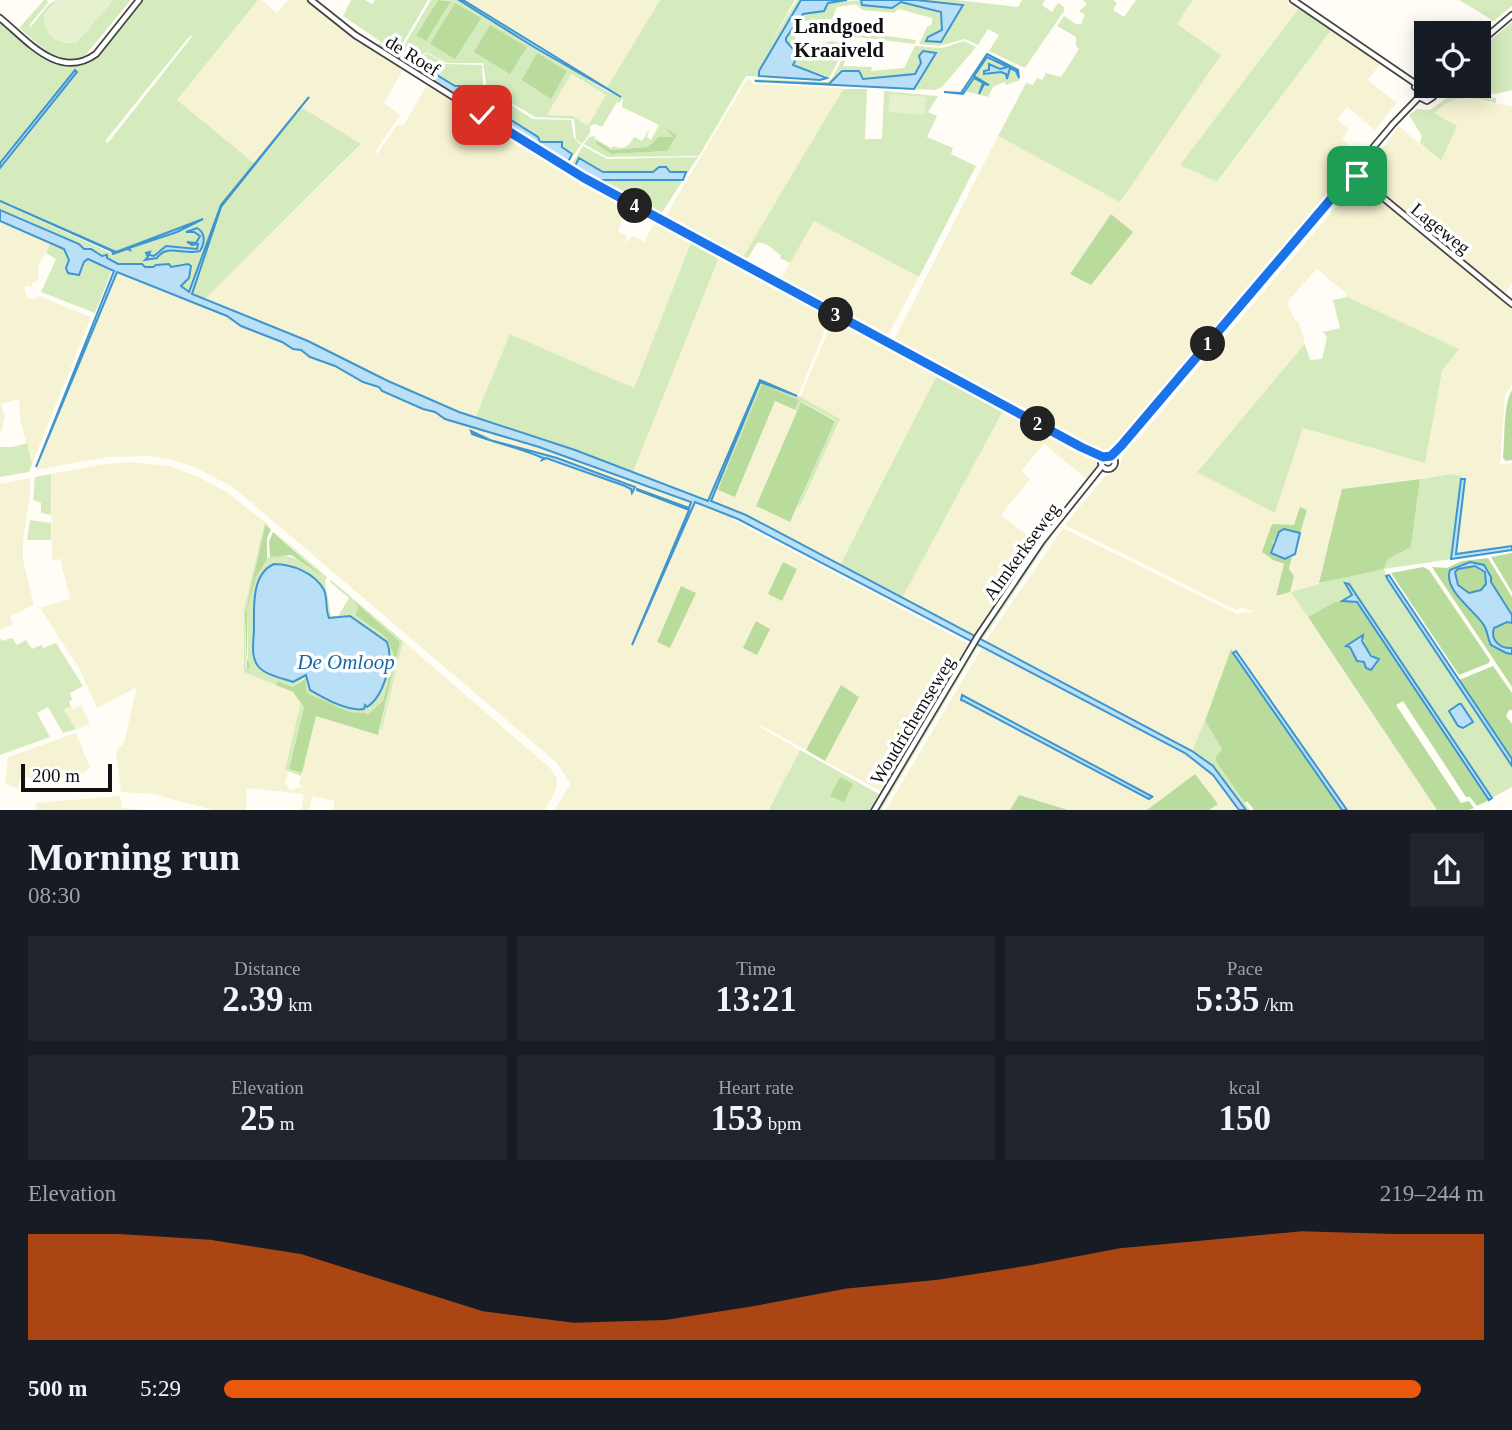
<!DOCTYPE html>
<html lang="en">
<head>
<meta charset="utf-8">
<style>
	:root { --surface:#171b24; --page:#20242c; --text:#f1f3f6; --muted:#9ea1a6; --accent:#ea580c }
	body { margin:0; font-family:Georgia,serif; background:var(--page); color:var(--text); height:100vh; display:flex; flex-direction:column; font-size:26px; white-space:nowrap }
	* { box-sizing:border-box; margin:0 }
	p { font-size:23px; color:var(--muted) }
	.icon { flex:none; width:38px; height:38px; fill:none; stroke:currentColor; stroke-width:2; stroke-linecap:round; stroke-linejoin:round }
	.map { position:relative; height:810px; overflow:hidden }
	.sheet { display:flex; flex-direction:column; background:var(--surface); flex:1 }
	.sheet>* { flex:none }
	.tools { position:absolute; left:1414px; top:21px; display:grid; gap:14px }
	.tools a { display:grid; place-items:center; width:77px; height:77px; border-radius:0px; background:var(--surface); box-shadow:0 4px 18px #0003; font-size:35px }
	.scale { position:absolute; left:21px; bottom:18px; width:91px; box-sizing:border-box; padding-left:7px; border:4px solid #111; border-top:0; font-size:19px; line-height:24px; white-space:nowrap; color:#111; -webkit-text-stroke:5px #fff; paint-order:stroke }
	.pin { position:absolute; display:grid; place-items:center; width:60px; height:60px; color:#fff; margin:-30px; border-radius:14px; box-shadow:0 4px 10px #0006 }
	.km { position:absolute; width:35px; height:35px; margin:-18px; border-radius:50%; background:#222; color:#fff; font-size:19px; line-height:35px; text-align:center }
	.round { display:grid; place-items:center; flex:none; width:74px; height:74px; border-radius:0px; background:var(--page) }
	.summary { display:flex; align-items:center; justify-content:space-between; height:119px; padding:0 28px }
	h1 { font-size:38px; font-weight:700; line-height:52px }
	.metrics { display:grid; grid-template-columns:repeat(3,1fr); gap:10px; height:119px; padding:7px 28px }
	.metrics div { display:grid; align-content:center; border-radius:0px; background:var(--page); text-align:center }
	.metrics b { font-size:35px; font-weight:700 }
	.metrics small { font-size:19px; font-weight:400 }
	.metrics p { font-size:19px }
	.chart { height:196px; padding:14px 28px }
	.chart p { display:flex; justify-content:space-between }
	.chart svg { width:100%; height:126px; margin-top:7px; fill:var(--accent); opacity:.7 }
	ul { padding:0 28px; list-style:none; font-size:23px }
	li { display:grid; grid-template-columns:112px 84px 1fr; align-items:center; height:52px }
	li i { height:18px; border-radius:9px; background:var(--accent) }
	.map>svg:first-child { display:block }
	.farmland { fill:#f6f3d4; fill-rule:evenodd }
	.green { fill:#d5ebbd; fill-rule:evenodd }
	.forest { fill:#b9dc9c; fill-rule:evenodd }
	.pitch { fill:#e6f2cf }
	.water { fill:#b9e0f7; stroke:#3f96cf; stroke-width:2; fill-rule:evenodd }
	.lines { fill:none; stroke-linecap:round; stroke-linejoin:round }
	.tertiary-casing { stroke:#444; stroke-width:8 }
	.tertiary { stroke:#fff; stroke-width:4.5 }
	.route-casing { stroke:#fff; stroke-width:14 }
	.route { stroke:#1a73e8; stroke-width:9 }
	.labels { text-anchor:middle; stroke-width:7; stroke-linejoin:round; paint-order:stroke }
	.street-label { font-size:19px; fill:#111; stroke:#fff }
	.neighbourhood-label { font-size:21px; font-weight:bold; fill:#111; stroke:#fff }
	.water-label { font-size:21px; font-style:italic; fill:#1768a6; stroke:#fff }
</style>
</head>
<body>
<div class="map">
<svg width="1512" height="811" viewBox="0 0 1512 811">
	<rect width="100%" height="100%" fill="#fffdf5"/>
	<path class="farmland" d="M 258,0 L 262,0 L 277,13 L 288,0 L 308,0 L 352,37 L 403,70 L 384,103 L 400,115 L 375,152 L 377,154 L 398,124 L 403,126 L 427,85 L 567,172 L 627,205 L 618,231 L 627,237 L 625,244 L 633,236 L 644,242 L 656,220 L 692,240 L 634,388 L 510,334 L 475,418 L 388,381 L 308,341 L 206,301 L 205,299 L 361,145 L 301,107 L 254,164 L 177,100 Z
		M 463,0 L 660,0 L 606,89 Z
		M 1193,0 L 1290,0 L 1300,7 L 1181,164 L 1186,168 L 1217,182 L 1219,180 L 1332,29 L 1380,64 L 1368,80 L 1397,103 L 1375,130 L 1347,107 L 1337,119 L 1349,130 L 1342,139 L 1348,144 L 1340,153 L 1355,165 L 1113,448 L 1098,450 L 894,340 L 998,136 L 1120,201 L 1221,55 L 1177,24 ZM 1111,214 L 1132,232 L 1091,285 L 1070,274 Z
		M 570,74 L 606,95 L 588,127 L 573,116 L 547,115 Z
		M 750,78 L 748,80 L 752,81 L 752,84 L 843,88 L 777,201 L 919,277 L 887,337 L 780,280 L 790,263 L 780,258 L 781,255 L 772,248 L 762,242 L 757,243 L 746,261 L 664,219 L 747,79 Z
		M 1461,98 L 1512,106 L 1512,283 L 1505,293 L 1362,176 L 1399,126 L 1440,161 L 1433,113 L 1449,100 Z
		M 1358,181 L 1512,306 L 1512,385 L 1505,394 L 1500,465 L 1512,463 L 1512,546 L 1456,554 L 1465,479 L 1461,479 L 1461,476 L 1451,474 L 1343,489 L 1319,583 L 1291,592 L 1437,810 L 1347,810 L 1237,651 L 1233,653 L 1231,650 L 1203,729 L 1192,751 L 985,642 L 1063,528 L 1235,613 L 1239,614 L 1243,612 L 1249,613 L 1253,611 L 1242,608 L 1236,610 L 1065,525 L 1105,476 L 1115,472 L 1120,466 L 1123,452 L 1137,440 ZM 1317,269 L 1347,294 L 1345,297 L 1459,349 L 1442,371 L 1303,428 L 1275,512 L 1197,471 L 1305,344 L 1299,322 L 1295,320 L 1287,302 ZM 1300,507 L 1307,510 L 1289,569 L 1294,576 L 1290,592 L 1276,595 L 1284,564 L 1275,561 L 1271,524 L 1295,525 Z
		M 0,221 L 50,243 L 38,267 L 39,280 L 32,283 L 32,287 L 27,285 L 24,287 L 28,299 L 35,299 L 39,296 L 91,317 L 32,464 L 20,419 L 19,399 L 1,404 L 5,418 L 0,434 Z
		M 720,255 L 831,315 L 798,396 L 760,380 L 708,501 L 633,472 Z
		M 116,272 L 227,316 L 241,326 L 282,342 L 293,349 L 301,350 L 310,357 L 335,366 L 363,382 L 379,387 L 382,391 L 409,403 L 435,412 L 445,419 L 539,447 L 691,502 L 689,509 L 637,490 L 689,510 L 633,644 L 694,502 L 733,516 L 733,520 L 969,644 L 882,792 L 825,761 L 830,750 L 841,686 L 806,750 L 760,725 L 760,727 L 800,750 L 768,810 L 554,810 L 571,784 L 556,762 L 233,487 L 192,466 L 169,459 L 149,456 L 107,457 L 36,470 ZM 475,434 L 556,458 L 634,487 L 631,492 L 632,489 L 572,466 L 482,439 ZM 681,586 L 671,647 L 670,647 L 658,642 Z
		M 834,317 L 938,373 L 840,565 L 746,515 L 711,501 L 716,489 L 735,497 L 775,401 L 797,411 L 756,506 L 790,522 L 798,505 L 801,506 L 840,419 L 800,397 Z
		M 1004,409 L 1084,450 L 1087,455 L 1098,460 L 1099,464 L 1088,480 L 1044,444 L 1021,471 L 1030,479 L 1001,515 L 1030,537 L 1045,519 L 1052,524 L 974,636 L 902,598 Z
		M 128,462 L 169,466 L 201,478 L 228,493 L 265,522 L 244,609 L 244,671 L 293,692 L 303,703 L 285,770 L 288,773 L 285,783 L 290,790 L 300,787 L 304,792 L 299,783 L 316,715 L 378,735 L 380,729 L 382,730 L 403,641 L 550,768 L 556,777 L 557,784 L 555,792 L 545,810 L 333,810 L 335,801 L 312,796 L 309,810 L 301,811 L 304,794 L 247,788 L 246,810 L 217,811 L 153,794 L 121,792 L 116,751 L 124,743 L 137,687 L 97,708 L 79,668 L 40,608 L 70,599 L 60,559 L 52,560 L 51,474 L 98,465 Z
		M 30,478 L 30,494 L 23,540 L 23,560 L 34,605 L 10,616 L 13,624 L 0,630 L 0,484 Z
		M 982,648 L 1195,759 L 1213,775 L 1239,810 L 1209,810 L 1218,804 L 1195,774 L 1147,810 L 1068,810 L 1019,795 L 1010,810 L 885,811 ZM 962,696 L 1152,796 L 1152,797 L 1149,799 L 974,707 L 962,700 Z
		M 81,705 L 90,724 L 76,729 L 64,710 L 71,706 L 73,709 Z
		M 76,733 L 90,768 L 79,776 L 20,778 L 18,788 L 5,784 L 8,757 Z
		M 120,796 L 122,808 L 146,810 L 37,810 L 35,803 Z"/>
	<path class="green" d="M 44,0 L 47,0 L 48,3 L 31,23 L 30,28 L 49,4 L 57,0 L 44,15 L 45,22 L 67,43 L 76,43 L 113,0 L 131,0 L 87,53 C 64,74 37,42 19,28 Z
		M 143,0 L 258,0 L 177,100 L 255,164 L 301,107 L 361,144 L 205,299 L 191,294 L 215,223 L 189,292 L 181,286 L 189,278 L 191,266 L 188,264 L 170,267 L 168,264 L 156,265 L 153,267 L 145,267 L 142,264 L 118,264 L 107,258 L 107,255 L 102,256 L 90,249 L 84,250 L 79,244 L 0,210 L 0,202 L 113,254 L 129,249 L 128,247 L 116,252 L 0,201 L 0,168 L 77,72 L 74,71 L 69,77 L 0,163 L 0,22 L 51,60 C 93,81 119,28 143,0 ZM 194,34 L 108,143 L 105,141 L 188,38 ZM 197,228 C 206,233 205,243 199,251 C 184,255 167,243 157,258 L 145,259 L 149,258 L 146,253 L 150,252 L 149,255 L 154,256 L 166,246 L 197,249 L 199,244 L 187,243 L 196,243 L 200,236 L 197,233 L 186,232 Z
		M 351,0 L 365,0 L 372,4 L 375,0 L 428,0 L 397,53 L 343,16 Z
		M 431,0 L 438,0 L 416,35 L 450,0 L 459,0 L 608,92 L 621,97 L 606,89 L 660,0 L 795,0 L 770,44 L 797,0 L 801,0 L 784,28 L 762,76 L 820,80 L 827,76 L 793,65 L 798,55 L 786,41 L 786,38 L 802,14 L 823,11 L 828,3 L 861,0 L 863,5 L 892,8 L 901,2 L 941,12 L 942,30 L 927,41 L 941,42 L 963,6 L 916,0 L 956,0 L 1018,7 L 1022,0 L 1045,0 L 1042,5 L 1052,12 L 1058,3 L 1064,7 L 1064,11 L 1025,68 L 989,51 L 999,35 L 988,29 L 978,45 L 965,39 L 939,46 L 919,44 L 927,27 L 932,24 L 932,18 L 899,9 L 894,13 L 862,10 L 856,4 L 837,7 L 832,19 L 804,21 L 795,39 L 814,56 L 821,44 L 830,41 L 844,43 L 845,47 L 831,75 L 826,80 L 746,76 L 699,156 L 607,157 L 584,144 L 589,137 L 595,136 L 594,138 L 611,148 L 613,146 C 624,150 628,147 634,137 L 642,141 L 650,128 L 647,137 L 651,140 L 659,125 L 622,107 L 623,98 L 619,103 L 617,102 L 602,127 L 595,124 L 590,126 L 590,133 L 582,144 L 576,139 L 574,119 L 535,117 L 487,88 L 483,63 L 446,63 L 427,52 L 416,58 L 403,51 L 399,54 ZM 571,74 L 606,95 L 588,126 L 573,116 L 547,115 ZM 664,129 L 677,135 L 667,151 L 611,154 L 596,144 L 598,142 L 612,150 L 648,147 L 658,137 L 674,137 L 674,134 Z
		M 1083,0 L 1113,0 L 1117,3 L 1113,10 L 1124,17 L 1136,0 L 1193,0 L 1177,24 L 1221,55 L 1120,202 L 998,136 L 1026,83 L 1033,85 L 1037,78 L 1042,80 L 1046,73 L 1061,77 L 1079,49 L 1076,46 L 1076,37 L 1057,26 L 1064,16 L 1076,24 L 1081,24 L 1085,15 L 1079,11 L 1087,4 Z
		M 1459,0 L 1512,0 L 1512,6 L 1494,21 Z
		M 1300,7 L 1332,29 L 1217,182 L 1180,165 Z
		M 1512,22 L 1512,90 L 1496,94 L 1461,89 L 1443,92 L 1440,86 L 1479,86 L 1479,50 Z
		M 838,29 L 916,40 L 915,44 L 831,34 Z
		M 964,41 L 976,47 L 942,87 L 935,90 L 754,82 L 753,79 L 827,82 L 832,78 L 850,44 L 852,44 L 851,47 L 843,66 L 872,67 L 871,71 L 904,68 L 915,46 L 942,48 ZM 935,53 L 913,89 L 830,84 L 840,73 L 863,79 L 915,74 L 921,63 L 920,59 Z
		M 379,43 L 396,54 L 380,45 L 396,58 L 404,53 L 418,59 L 427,53 L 446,64 L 482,65 L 483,84 L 486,90 L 533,119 L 571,120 L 574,138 L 581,145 L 566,166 L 376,47 ZM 403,54 L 455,86 L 470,86 L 471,95 L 538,137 L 540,142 L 562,142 L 563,148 L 572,154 L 567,164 L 399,60 Z
		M 987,57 L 1008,67 L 1000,69 L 989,64 L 990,68 L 992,66 L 997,70 L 986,71 L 989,73 L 1001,72 L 1006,75 L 1007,79 L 1009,67 L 1016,71 L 1020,80 L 1006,85 L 1004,82 L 993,87 L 988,97 L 965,91 Z
		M 843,89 L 867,89 L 865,139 L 882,139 L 884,91 L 938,96 L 928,112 L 937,116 L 927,137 L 953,148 L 951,154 L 976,166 L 919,277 L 814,221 L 790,263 L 780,258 L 781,255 C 773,250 767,241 757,243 L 746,261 L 742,259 Z
		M 1469,95 L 1496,98 L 1496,103 C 1469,98 1455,92 1434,113 L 1457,126 L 1441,161 L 1420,143 L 1422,136 L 1409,115 L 1417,109 L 1430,110 L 1447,98 Z
		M 583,146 L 607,159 L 698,157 L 659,217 L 573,170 L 571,165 ZM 579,158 L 603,172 L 654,172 L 657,169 L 670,172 L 686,173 L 597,180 L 612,188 L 574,168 Z
		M 1350,179 L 1354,179 L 1120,452 Z
		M 692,240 L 720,255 L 633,472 L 563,446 L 475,418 L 510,334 L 634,388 Z
		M 50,243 L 64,249 L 69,260 L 66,272 L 83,269 L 84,262 L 88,259 L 112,270 L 95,313 L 41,292 L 56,259 L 46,253 Z
		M 1347,297 L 1459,349 L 1442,371 L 1425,463 L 1303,428 L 1275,513 L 1197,472 L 1303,346 L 1305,344 L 1310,360 L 1322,359 L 1327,337 L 1323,332 L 1340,328 L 1333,300 Z
		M 938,373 L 1004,409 L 902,598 L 840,565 Z
		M 760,382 L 801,397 L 840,419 L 800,507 L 798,505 L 835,420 L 802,402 L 797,411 L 795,410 L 798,402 L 762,385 L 718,490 L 716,489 Z
		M 27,443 L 32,464 L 29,472 L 0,477 L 0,447 L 13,447 Z
		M 51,474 L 51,515 L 41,513 L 41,503 L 33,500 L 35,477 Z
		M 1451,474 L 1462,476 L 1451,559 L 1384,569 L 1388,580 L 1512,766 L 1512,787 L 1492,798 L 1348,583 L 1352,595 L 1308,617 L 1291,592 L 1338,578 L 1384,569 L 1388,559 L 1411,547 L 1420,479 Z
		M 30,520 L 51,523 L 51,540 L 27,540 Z
		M 265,522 L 271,529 L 265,527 L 245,614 L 246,670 L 248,663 L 247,609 L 256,577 L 267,558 C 290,550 305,563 323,576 L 274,531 L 327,577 L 325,582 L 331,616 L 338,616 L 349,598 L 330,582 L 331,580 L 403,641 L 382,730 L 380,729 L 400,642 L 358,608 L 355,615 L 387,638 L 394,656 L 383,701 L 367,715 L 365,713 L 350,712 L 310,695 L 306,692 L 304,678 L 293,687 L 277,681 L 276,685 L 244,672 L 244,609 ZM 282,564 C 298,568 320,577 325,594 C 327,601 327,610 329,617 L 333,619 L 346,616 L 387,642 C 394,660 384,696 368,707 L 365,705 L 352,708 L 313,692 L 309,689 L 306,675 C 302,676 297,681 292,681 C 283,682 259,670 255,662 C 251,652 254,640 254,629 C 254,608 251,563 282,564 Z
		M 1056,525 L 1059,525 L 982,640 L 979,638 Z
		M 0,638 L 2,641 L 12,638 L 17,645 L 26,640 L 32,649 L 41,645 L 43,648 L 56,643 L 83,686 L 70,693 L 72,700 L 69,702 L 71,706 L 64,710 L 76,729 L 63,733 L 48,707 L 37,713 L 50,737 L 0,755 Z
		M 975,644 L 978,646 L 881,810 L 876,811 Z
		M 301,702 L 304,707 L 289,769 L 302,773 L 301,776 L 285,770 Z
		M 1205,721 L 1222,749 L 1215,758 L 1217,763 L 1250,810 L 1246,810 L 1210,763 L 1192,751 Z
		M 800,750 L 879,794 L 871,810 L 768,811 Z"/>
	<path class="forest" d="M 438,0 L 451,1 L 426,41 L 416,35 Z
		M 455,3 L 481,18 L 455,59 L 430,44 Z
		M 490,25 L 527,47 L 510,74 L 474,52 Z
		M 537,53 L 567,71 L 551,99 L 522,80 Z
		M 665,128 L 677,135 L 667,151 L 611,154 L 596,144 L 597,141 L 612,150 L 648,147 L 658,137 L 674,137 Z
		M 1111,214 L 1133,232 L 1091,285 L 1070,274 Z
		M 762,384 L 799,400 L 795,410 L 775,401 L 735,497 L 718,490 Z
		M 1512,390 L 1512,460 L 1506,461 L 1503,458 C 1505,441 1503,403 1512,390 Z
		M 801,402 L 835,421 L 790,522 L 756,506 Z
		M 1420,479 L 1411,547 L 1388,559 L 1384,569 L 1319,583 L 1342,489 Z
		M 1300,507 L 1307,510 L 1300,533 L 1290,530 L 1280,531 L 1273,542 L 1275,556 L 1286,559 L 1292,557 L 1289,569 L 1294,576 L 1290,592 L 1276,596 L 1284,564 L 1273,560 L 1262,552 L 1272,524 L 1294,525 Z
		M 265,526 L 271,530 L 267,538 L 267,559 L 256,577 L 247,609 L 247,658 L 250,666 L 247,671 L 245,614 Z
		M 273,532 L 323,576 L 291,555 L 270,557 L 269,541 Z
		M 1512,553 L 1512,592 L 1491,557 Z
		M 1488,558 L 1512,597 L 1512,615 L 1491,582 L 1491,577 L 1484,565 C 1472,560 1459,564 1449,571 C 1446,591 1472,608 1483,623 C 1487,630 1487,637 1491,645 L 1506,653 L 1512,654 L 1512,687 L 1432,567 L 1447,568 L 1462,561 Z
		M 783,562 L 797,569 L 782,601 L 768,594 Z
		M 1475,566 L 1485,572 L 1486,584 L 1481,590 L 1469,593 L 1460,588 L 1455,573 L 1457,570 Z
		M 1423,567 L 1429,570 L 1490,660 L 1489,663 L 1459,675 L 1391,573 Z
		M 681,586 L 696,593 L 670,648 L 657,642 Z
		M 355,602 L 400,642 L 378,735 L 316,716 L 302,773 L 289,769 L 304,707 L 293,692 L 276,685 L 277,681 L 293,687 L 306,678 L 306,691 L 309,694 L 350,712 L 366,713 L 367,715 L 383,701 L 394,656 L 387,638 L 355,615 L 358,608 Z
		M 1335,602 L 1357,602 L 1489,800 L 1477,806 L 1470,797 L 1466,797 L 1403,701 L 1396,705 L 1461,803 L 1469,801 L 1474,808 L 1469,810 L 1437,810 L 1308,617 ZM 1363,635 C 1362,643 1371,657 1379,659 L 1359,663 L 1350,647 L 1347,646 Z
		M 756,621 L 770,629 L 757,655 L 743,648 Z
		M 1507,622 L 1512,623 L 1512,648 C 1500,648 1491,641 1493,628 Z
		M 1231,649 L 1342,810 L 1254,810 L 1247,801 L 1245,803 L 1217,763 L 1215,758 L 1222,749 L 1205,721 Z
		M 1493,666 L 1512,693 L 1512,710 L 1509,710 L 1506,716 L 1512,724 L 1512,759 L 1459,680 Z
		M 841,685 L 859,697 L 825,761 L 806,750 Z
		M 1195,774 L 1218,804 L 1209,810 L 1147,810 Z
		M 840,777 L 853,784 L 844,802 L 830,796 Z
		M 1019,795 L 1068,810 L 1010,810 Z"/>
	<path class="pitch" d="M 57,0 L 113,0 L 76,43 C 54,42 47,40 44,16 Z
		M 890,94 L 926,97 L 924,115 L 888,112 Z"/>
	<path class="water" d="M 459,0 L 463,0 L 621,97 L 534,47 Z
		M 801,0 L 847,0 L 828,3 L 824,11 L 803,14 L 786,38 L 786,41 L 798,55 L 793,65 L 827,78 L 820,80 L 759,76 L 759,71 Z
		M 861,0 L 916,0 L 963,5 L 941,42 L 926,41 L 928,37 L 942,30 L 941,12 L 901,2 L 892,8 L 862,5 Z
		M 923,51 L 936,53 L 914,89 L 755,81 L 829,84 L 842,71 L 859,71 L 863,79 L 915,74 L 921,63 L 919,56 Z
		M 402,54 L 455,86 L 469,86 L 471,95 L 538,137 L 540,142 L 562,142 L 562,147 L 572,154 L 567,164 L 399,60 Z
		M 987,54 L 1018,70 L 1019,78 L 1016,71 L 1010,68 L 1007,79 L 1006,74 L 1001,72 L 984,74 L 984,71 L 989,70 L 989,64 L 1000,69 L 1008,67 L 987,57 L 974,76 L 989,85 L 984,84 L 979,94 L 983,83 L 974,78 L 963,94 L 944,92 L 961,93 Z
		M 75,70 L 77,72 L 0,168 L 0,163 Z
		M 309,97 L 221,207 L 192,294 L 308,341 L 388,381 L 459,412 L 575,450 L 708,501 L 760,380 L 797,396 L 760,382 L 711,501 L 746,515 L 1192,751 L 1213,766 L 1246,810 L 1239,810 L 1213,775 L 1185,753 L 738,519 L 695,502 L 632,645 L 689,510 L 637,490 L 637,489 L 689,508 L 691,502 L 539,447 L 445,419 L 435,412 L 423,409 L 382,391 L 379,387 L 363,382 L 335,366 L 310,357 L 301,350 L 293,349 L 282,342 L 241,326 L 227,316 L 117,272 L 36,467 L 114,271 L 88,259 L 84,262 L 79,275 L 68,273 L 66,268 L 69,260 L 64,249 L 0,221 L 0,210 L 79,244 L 84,249 L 91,249 L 102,256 L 107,255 L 107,258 L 118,264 L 142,264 L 145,267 L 153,267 L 156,265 L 169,264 L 171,267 L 188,264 L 191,266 L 189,278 L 181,286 L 189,292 L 221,205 Z
		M 579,158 L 603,172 L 653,172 L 659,167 L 666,167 L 670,172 L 686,172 L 683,180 L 598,180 L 612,190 L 574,168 Z
		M 0,201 L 116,252 L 203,219 L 177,232 L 129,248 L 130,250 L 127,249 L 113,254 L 112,251 Z
		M 197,228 C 206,233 205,243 200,251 C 184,256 167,243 157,258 L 145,260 L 148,257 L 146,253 L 150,252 L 149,255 L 154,256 L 166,246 L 197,249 L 198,244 L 192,245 L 187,242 L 196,243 L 200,236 L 194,232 L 186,232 Z
		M 471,431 L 490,440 L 557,458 L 635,487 L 632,493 L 631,489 L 625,486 L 546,458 L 542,460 L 543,458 C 520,448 495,443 472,434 Z
		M 1461,479 L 1465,479 L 1456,554 L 1512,546 L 1512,550 L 1451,559 Z
		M 1284,529 L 1300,533 L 1295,554 L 1285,559 L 1271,553 L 1279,532 Z
		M 1470,562 L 1484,565 L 1491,577 L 1491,582 L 1512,615 L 1512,623 L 1507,622 L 1494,628 C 1490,640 1500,649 1512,648 L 1512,654 L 1506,653 L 1491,645 C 1487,638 1488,630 1483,624 C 1473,609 1443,590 1450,570 ZM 1475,566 L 1485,572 L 1486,584 L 1481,590 L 1469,593 L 1458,585 L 1455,572 L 1458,569 Z
		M 274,564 C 292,564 315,573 324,590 C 328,599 325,609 329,618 L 350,616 L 387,642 C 394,660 384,696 367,707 L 365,705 L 364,709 C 348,712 324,698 310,690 L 306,675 L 293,682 C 282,678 265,675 258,666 C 250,656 254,640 254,628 C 254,608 251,574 274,564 Z
		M 1389,575 L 1512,759 L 1512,766 L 1388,580 L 1386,576 Z
		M 1345,583 L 1349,584 L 1492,798 L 1489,800 L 1357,602 L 1342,601 L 1352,595 Z
		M 1363,635 L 1362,641 L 1371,656 L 1379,659 L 1371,670 L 1366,668 L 1364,662 L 1357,661 L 1350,647 L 1346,646 Z
		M 1236,651 L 1347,810 L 1342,810 L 1233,653 Z
		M 962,695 L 1153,797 L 1152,797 L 1149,799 L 964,701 L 961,700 Z
		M 1459,704 L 1461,704 L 1473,722 L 1463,728 L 1458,726 L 1449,711 Z"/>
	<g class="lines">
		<defs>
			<path id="tertiary" d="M 311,0 L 355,35 L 584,179 L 1103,457
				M 1293,0 L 1422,88
				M 0,18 C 27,40 59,81 96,54 L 139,0
				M 1479,43 L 1512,15
				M 1415,87 L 1421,91 L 1421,98 L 1427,101 L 1433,97 L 1433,90 L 1436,86
				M 1430,87 L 1431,86
				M 1353,173 L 1512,304
				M 1121,446 L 1393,124 L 1420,96
				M 1111,455 L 1121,446 L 1114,458
				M1101 462a7 7 0 1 1 14 0a7 7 0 1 1-14 0Z
				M 874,811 L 978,636 L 1042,541 L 1102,466"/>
		</defs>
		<use href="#tertiary" class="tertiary-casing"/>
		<use href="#tertiary" class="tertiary"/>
	</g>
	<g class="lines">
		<defs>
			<path id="route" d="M 482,115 L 584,178 L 1081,447 L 1103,457 L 1111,456 L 1121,446 L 1353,173 L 1357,176"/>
		</defs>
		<use href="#route" class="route-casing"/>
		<use href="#route" class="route"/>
	</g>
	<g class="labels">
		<g class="street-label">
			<text transform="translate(413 55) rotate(32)" y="7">de Roef</text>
			<text transform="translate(1441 228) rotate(39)" y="7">Lageweg</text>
			<text transform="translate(1021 551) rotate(-54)" y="7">Almkerkseweg</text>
			<text transform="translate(912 720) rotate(-59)" y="7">Woudrichemseweg</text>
		</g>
		<g class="neighbourhood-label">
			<text x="839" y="33">Landgoed<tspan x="839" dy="24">Kraaiveld</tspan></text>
		</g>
		<g class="water-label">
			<text x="346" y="669">De Omloop</text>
		</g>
	</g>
</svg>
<div class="tools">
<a><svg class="icon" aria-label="locate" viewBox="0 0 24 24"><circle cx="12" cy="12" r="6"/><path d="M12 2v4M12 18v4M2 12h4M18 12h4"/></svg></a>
</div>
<div class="scale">200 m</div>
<div class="pin" style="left:1357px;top:176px;background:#1e9e55"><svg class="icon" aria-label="arrive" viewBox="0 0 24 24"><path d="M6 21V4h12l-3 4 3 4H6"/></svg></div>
<div class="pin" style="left:482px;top:115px;background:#d93025"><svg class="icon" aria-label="check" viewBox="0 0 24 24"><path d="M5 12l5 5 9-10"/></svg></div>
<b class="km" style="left:1208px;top:344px">1</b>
<b class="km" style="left:1038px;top:424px">2</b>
<b class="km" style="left:836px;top:315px">3</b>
<b class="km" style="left:635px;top:206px">4</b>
</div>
<section class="sheet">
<div class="summary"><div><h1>Morning run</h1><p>08:30</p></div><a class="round"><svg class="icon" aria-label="share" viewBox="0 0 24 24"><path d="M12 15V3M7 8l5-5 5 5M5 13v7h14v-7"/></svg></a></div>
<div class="metrics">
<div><p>Distance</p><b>2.39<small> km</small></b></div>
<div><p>Time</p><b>13:21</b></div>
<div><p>Pace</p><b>5:35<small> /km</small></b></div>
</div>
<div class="metrics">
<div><p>Elevation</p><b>25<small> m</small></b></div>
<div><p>Heart rate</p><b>153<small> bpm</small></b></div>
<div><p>kcal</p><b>150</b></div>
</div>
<div class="chart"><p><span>Elevation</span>219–244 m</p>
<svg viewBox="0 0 160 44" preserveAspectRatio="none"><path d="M0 44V7L10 7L20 9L30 14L40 24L50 34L60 38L70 37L80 32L90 26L100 23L110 18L120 12L130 9L140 6L150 7L160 7V44z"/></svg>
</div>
<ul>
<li><b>500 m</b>5:29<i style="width:95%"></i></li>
</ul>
</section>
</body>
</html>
